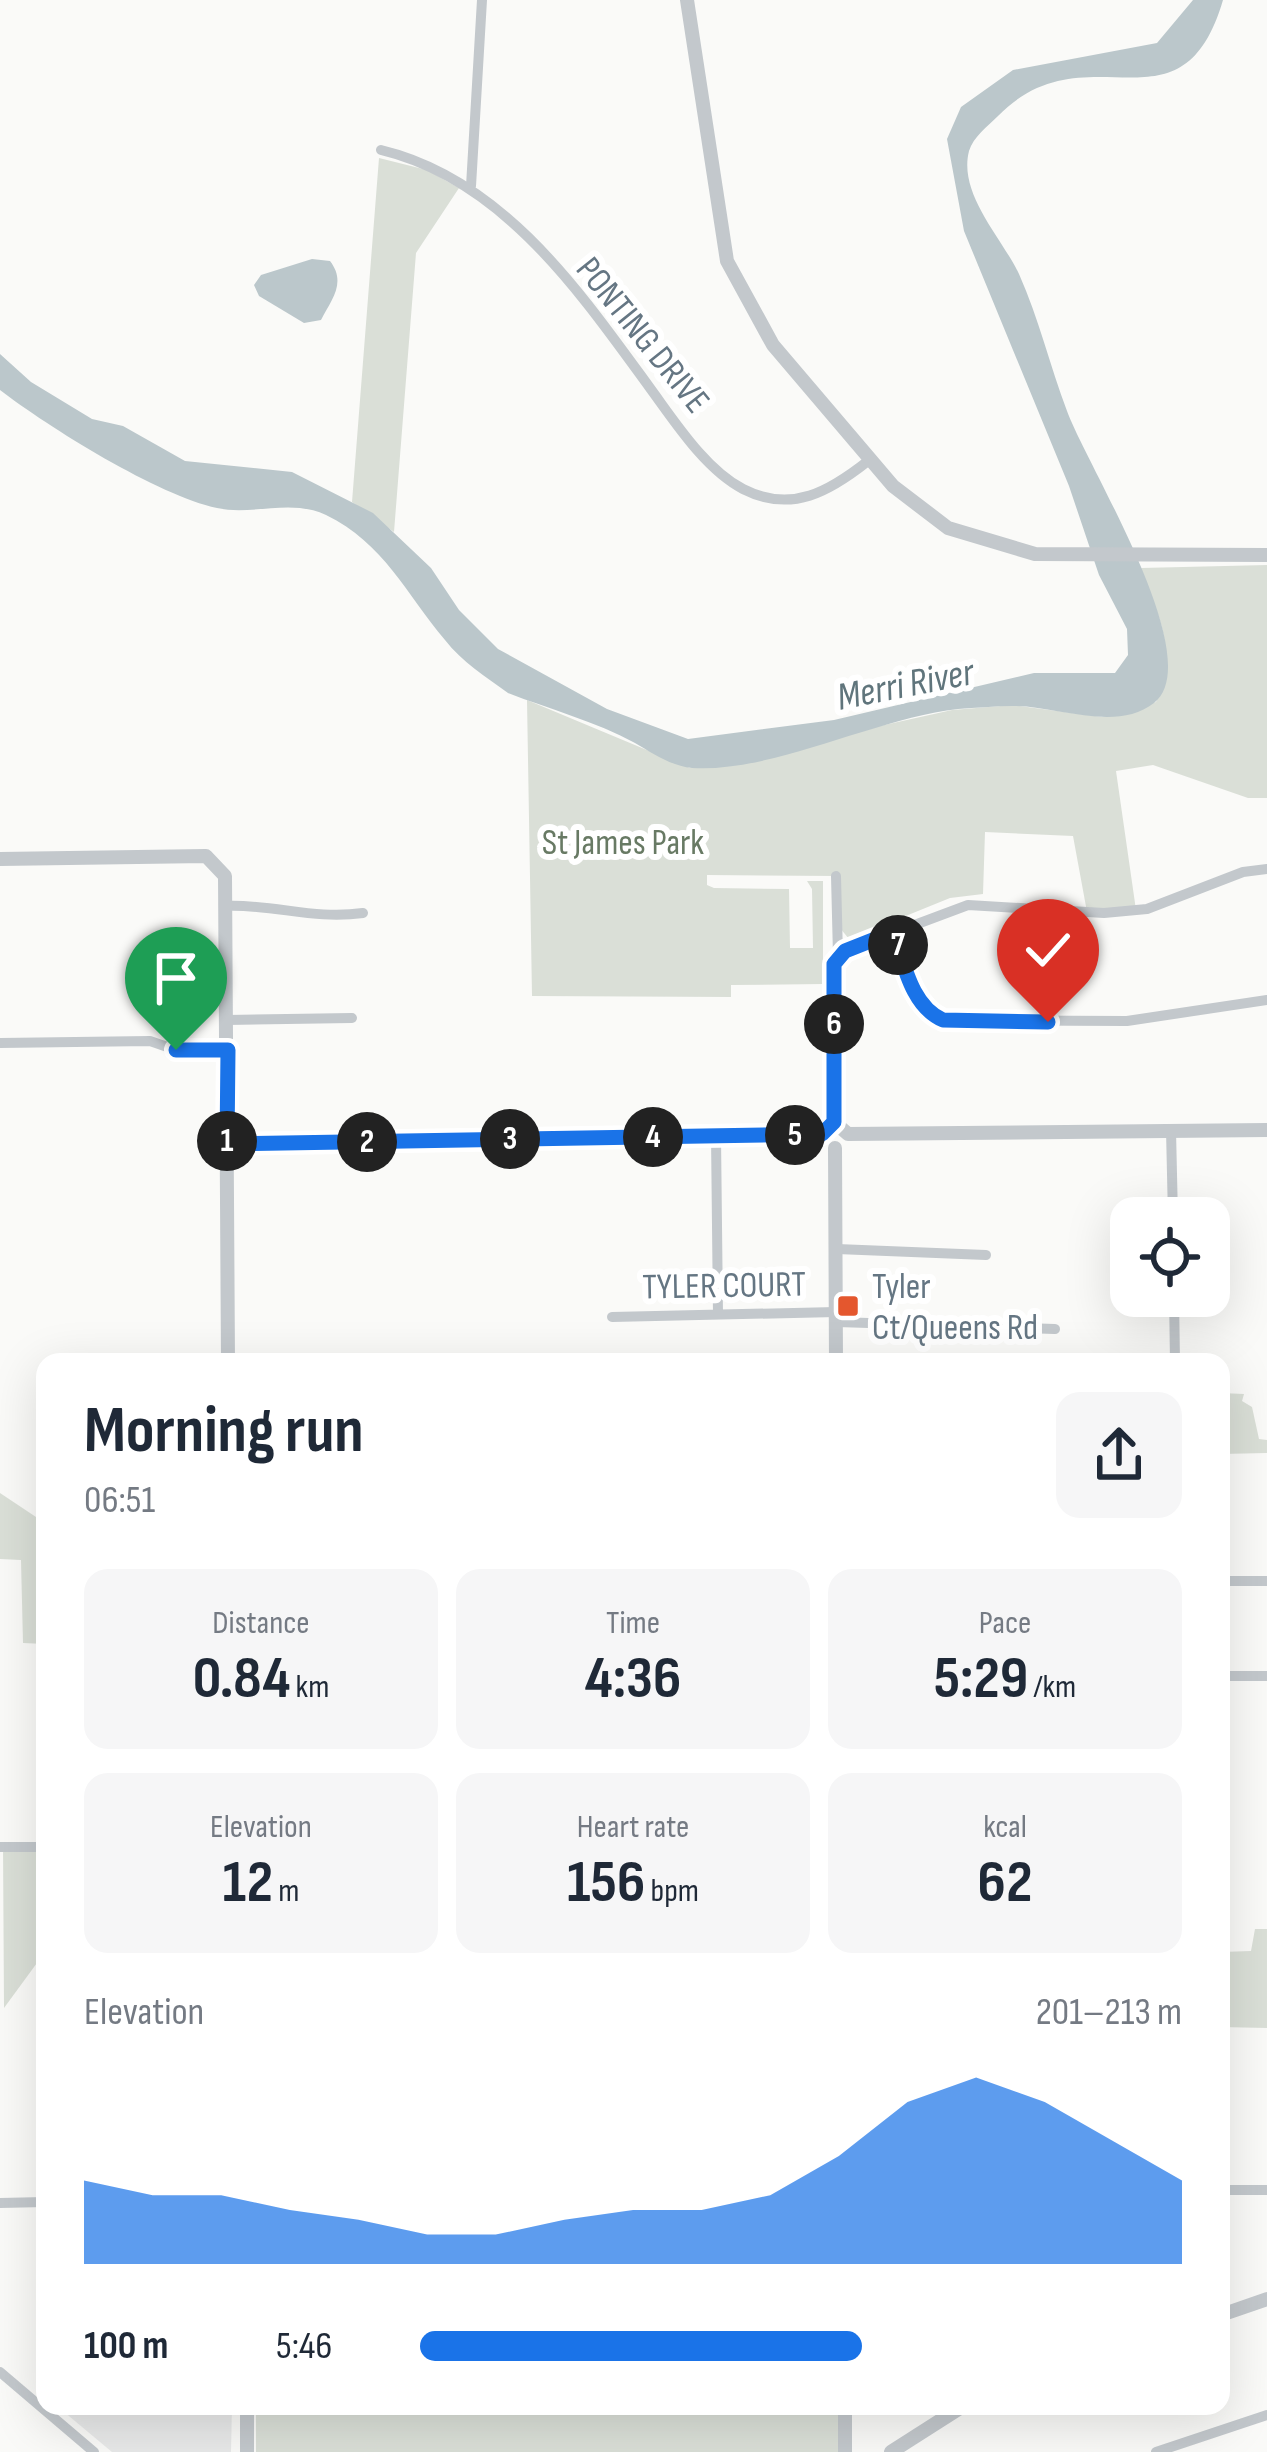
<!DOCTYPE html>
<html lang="en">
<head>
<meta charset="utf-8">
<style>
	:root { --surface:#fff; --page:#f6f6f7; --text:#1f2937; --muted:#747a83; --accent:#1a73e8 }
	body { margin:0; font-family:"Sofia Sans Condensed",sans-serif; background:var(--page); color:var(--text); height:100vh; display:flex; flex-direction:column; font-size:45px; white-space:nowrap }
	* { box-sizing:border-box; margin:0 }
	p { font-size:39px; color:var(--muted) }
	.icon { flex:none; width:66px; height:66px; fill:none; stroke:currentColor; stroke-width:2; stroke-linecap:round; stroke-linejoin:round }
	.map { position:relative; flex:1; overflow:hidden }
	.details { position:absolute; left:36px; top:1353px; width:1194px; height:1062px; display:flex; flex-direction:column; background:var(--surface); border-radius:24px; box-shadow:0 12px 48px #0002 }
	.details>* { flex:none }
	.fabs { position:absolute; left:1110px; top:1197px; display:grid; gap:24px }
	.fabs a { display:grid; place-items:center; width:120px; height:120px; border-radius:24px; background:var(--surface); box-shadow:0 12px 48px #0002; font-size:60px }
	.pin { position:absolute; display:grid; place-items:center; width:102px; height:102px; color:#fff; margin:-123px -51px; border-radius:50% 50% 50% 0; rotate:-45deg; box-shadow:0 0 12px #0007 }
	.pin .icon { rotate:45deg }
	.km { position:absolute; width:60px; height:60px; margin:-30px; border-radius:50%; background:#222; color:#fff; font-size:33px; line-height:60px; text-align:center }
	.round { display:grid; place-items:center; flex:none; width:126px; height:126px; border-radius:24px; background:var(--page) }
	.summary { display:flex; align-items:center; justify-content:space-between; height:204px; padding:0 48px }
	h1 { font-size:66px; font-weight:700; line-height:90px }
	.stats { display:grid; grid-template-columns:repeat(3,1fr); gap:18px; height:204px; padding:12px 48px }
	.stats div { display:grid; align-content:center; border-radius:24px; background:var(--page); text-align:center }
	.stats b { font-size:60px; font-weight:700 }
	.stats small { font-size:33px; font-weight:400 }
	.stats p { font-size:33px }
	.chart { height:336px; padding:24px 48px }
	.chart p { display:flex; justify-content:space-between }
	.chart svg { width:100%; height:216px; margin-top:12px; fill:var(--accent); opacity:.7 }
	ul { padding:0 48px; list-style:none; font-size:39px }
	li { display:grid; grid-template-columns:192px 144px 1fr; align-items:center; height:90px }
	li i { height:30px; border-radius:15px; background:var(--accent) }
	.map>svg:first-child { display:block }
	.built { fill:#e8e9e9 }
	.green { fill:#dadfd7 }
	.water { fill:#bbc7cb }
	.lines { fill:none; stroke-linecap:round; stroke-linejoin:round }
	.minor { stroke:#c3c8cc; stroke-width:10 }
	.tertiary { stroke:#c3c8cc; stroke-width:14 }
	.route-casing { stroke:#fff; stroke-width:24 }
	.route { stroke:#1a73e8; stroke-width:15 }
	.poi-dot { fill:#e4572e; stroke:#fff; stroke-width:4.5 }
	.labels { text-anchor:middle; stroke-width:12; stroke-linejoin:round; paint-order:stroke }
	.street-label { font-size:36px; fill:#657683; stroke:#fff }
	.park-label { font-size:36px; fill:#687a64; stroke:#fff }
	.poi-label { font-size:36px; fill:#657683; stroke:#fff; text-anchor:start }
	.water-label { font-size:39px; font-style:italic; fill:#60757c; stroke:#fff }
</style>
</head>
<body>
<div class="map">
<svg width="1267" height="2452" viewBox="0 0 1267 2452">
	<rect width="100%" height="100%" fill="#fafaf8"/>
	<path class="built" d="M 57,2406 L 232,2406 L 231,2452 L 112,2452 Z"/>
	<path class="green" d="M 379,158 L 427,170 L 459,188 L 416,253 L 394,532 L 352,502 Z
		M 1267,565 L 1267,798 L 1248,798 L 1153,765 L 1116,771 L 1136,910 L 1087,912 L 1073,836 L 985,832 L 983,894 L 950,898 L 849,939 L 840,928 L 838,876 L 707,875 L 707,885 L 714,888 L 789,889 L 790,948 L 813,948 L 812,889 L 807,881 L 823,881 L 823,984 L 731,985 L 731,997 L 532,996 L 527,700 L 690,768 L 952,710 L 1013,705 L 1102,717 L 1156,702 C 1178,650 1159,618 1141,568 Z
		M 1221,1393 L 1244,1394 L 1242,1401 L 1252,1407 L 1259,1439 L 1267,1440 L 1267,1453 L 1221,1454 Z
		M 0,1493 L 45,1523 L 45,1644 L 23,1643 L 21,1560 L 0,1559 Z
		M 3,1847 L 45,1847 L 45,1952 L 4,2008 Z
		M 1255,1929 L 1267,1929 L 1267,2028 L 1221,2027 L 1221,1952 L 1251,1951 Z
		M 256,2406 L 839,2406 L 839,2452 L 256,2452 Z"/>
	<path class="water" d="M 1193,0 L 1223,0 C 1181,143 1087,25 998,116 C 988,126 973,137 969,151 C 958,194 1002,238 1019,274 C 1039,319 1050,366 1067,411 C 1086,464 1209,659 1154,703 C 1116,733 1055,705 1012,706 C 994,706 976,708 958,709 C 876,718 772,773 692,768 C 671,766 652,753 635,743 C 597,722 549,709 508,693 C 486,677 462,662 445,640 C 406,594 384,543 326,515 C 290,498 253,516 217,508 C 159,496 48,427 0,390 L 0,354 L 31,382 L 92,419 L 123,426 L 185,461 L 292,472 L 373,513 L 431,568 L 459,610 L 498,649 L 607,709 L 688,739 L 834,720 L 1034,673 L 1115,673 L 1128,655 L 1127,629 L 1099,575 L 1069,486 L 964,231 L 947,139 L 961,107 L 1013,70 L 1157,43 Z
		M 312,259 L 330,261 C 347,283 331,300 321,320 L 304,323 L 259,296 L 254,285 L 261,275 Z"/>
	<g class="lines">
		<path class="minor" d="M 381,150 C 503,179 580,292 650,388 C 675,422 705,469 743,489 C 792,514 830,491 868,461
			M 471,186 L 482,0
			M 836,876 L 838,956
			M 226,906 C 275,904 313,920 363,913
			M 893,932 C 904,963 911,1006 943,1020 L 1127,1021 L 1267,1000
			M 227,1020 L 352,1018
			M 0,1043 L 150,1041 L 176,1050 L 228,1050
			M 834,1122 L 834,964 L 845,951 L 968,905 L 1104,913 L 1147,909 L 1243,872 L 1267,869
			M 1171,1130 L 1173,1218
			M 716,1136 L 718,1314
			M 837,1249 L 986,1255
			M 1174,1296 L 1175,1362
			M 612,1317 L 836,1312
			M 837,1322 L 1055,1329
			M 1221,1581 L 1267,1581
			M 1221,1676 L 1267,1676
			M 0,1847 L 45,1847
			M 1221,2190 L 1267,2190
			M 0,2203 L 45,2202
			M 0,2372 L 94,2452
			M 1156,2452 L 1267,2415"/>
		<path class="tertiary" d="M 687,0 L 727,261 L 773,345 L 893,486 L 948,528 L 1035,554 L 1267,555
			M 0,859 L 206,856 L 225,876 L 228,1362
			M 822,1134 L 834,1122 L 848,1134
			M 848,1134 L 1267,1130
			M 227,1144 L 822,1134
			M 835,1148 L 836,1362
			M 1221,2315 L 1267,2299
			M 247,2406 L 247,2452
			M 845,2406 L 845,2452
			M 891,2452 L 963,2406"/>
	</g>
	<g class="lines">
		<defs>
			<path id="route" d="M 176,1050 L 228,1050 L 227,1144 L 822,1134 L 834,1122 L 834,964 L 845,951 L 893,932 C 904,963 911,1006 943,1020 L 1048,1022"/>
		</defs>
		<use href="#route" class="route-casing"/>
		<use href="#route" class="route"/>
	</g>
	<rect class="poi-dot" x="836" y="1294" width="24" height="24" rx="6"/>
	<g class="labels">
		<g class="street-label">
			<text transform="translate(644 334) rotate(51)" y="13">PONTING DRIVE</text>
			<text transform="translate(724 1284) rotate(-1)" y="13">TYLER COURT</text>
		</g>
		<g class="park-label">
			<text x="623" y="854">St James Park</text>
		</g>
		<g class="poi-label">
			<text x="872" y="1298">Tyler<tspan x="872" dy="41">Ct/Queens Rd</tspan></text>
		</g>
		<g class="water-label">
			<text transform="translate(905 683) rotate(-11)" y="14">Merri River</text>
		</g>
	</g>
</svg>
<div class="fabs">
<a><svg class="icon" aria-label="locate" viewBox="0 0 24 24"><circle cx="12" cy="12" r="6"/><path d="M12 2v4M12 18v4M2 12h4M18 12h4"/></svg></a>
</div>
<div class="pin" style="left:176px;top:1050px;background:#1e9e55"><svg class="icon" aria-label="arrive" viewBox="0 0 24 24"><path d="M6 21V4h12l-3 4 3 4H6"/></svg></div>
<div class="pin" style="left:1048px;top:1022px;background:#d93025"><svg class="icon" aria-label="check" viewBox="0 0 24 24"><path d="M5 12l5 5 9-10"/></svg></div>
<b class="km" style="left:227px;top:1141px">1</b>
<b class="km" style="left:367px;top:1142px">2</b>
<b class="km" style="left:510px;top:1139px">3</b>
<b class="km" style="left:653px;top:1137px">4</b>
<b class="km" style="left:795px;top:1135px">5</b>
<b class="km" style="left:834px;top:1024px">6</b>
<b class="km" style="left:898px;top:945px">7</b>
<section class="details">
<div class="summary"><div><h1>Morning run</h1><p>06:51</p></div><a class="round"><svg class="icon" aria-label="share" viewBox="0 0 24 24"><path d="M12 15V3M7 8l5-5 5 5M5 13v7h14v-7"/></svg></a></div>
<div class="stats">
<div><p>Distance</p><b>0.84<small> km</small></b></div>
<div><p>Time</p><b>4:36</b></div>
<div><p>Pace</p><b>5:29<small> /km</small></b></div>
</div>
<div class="stats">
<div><p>Elevation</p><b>12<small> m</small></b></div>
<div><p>Heart rate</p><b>156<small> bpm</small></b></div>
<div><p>kcal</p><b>62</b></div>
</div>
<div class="chart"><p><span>Elevation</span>201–213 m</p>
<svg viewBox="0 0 160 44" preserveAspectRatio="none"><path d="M0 44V27L10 30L20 30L30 33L40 35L50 38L60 38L70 35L80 33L90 33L100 30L110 22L120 11L130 6L140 11L150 19L160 27V44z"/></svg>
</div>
<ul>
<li><b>100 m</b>5:46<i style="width:58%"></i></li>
</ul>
</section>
</div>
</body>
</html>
